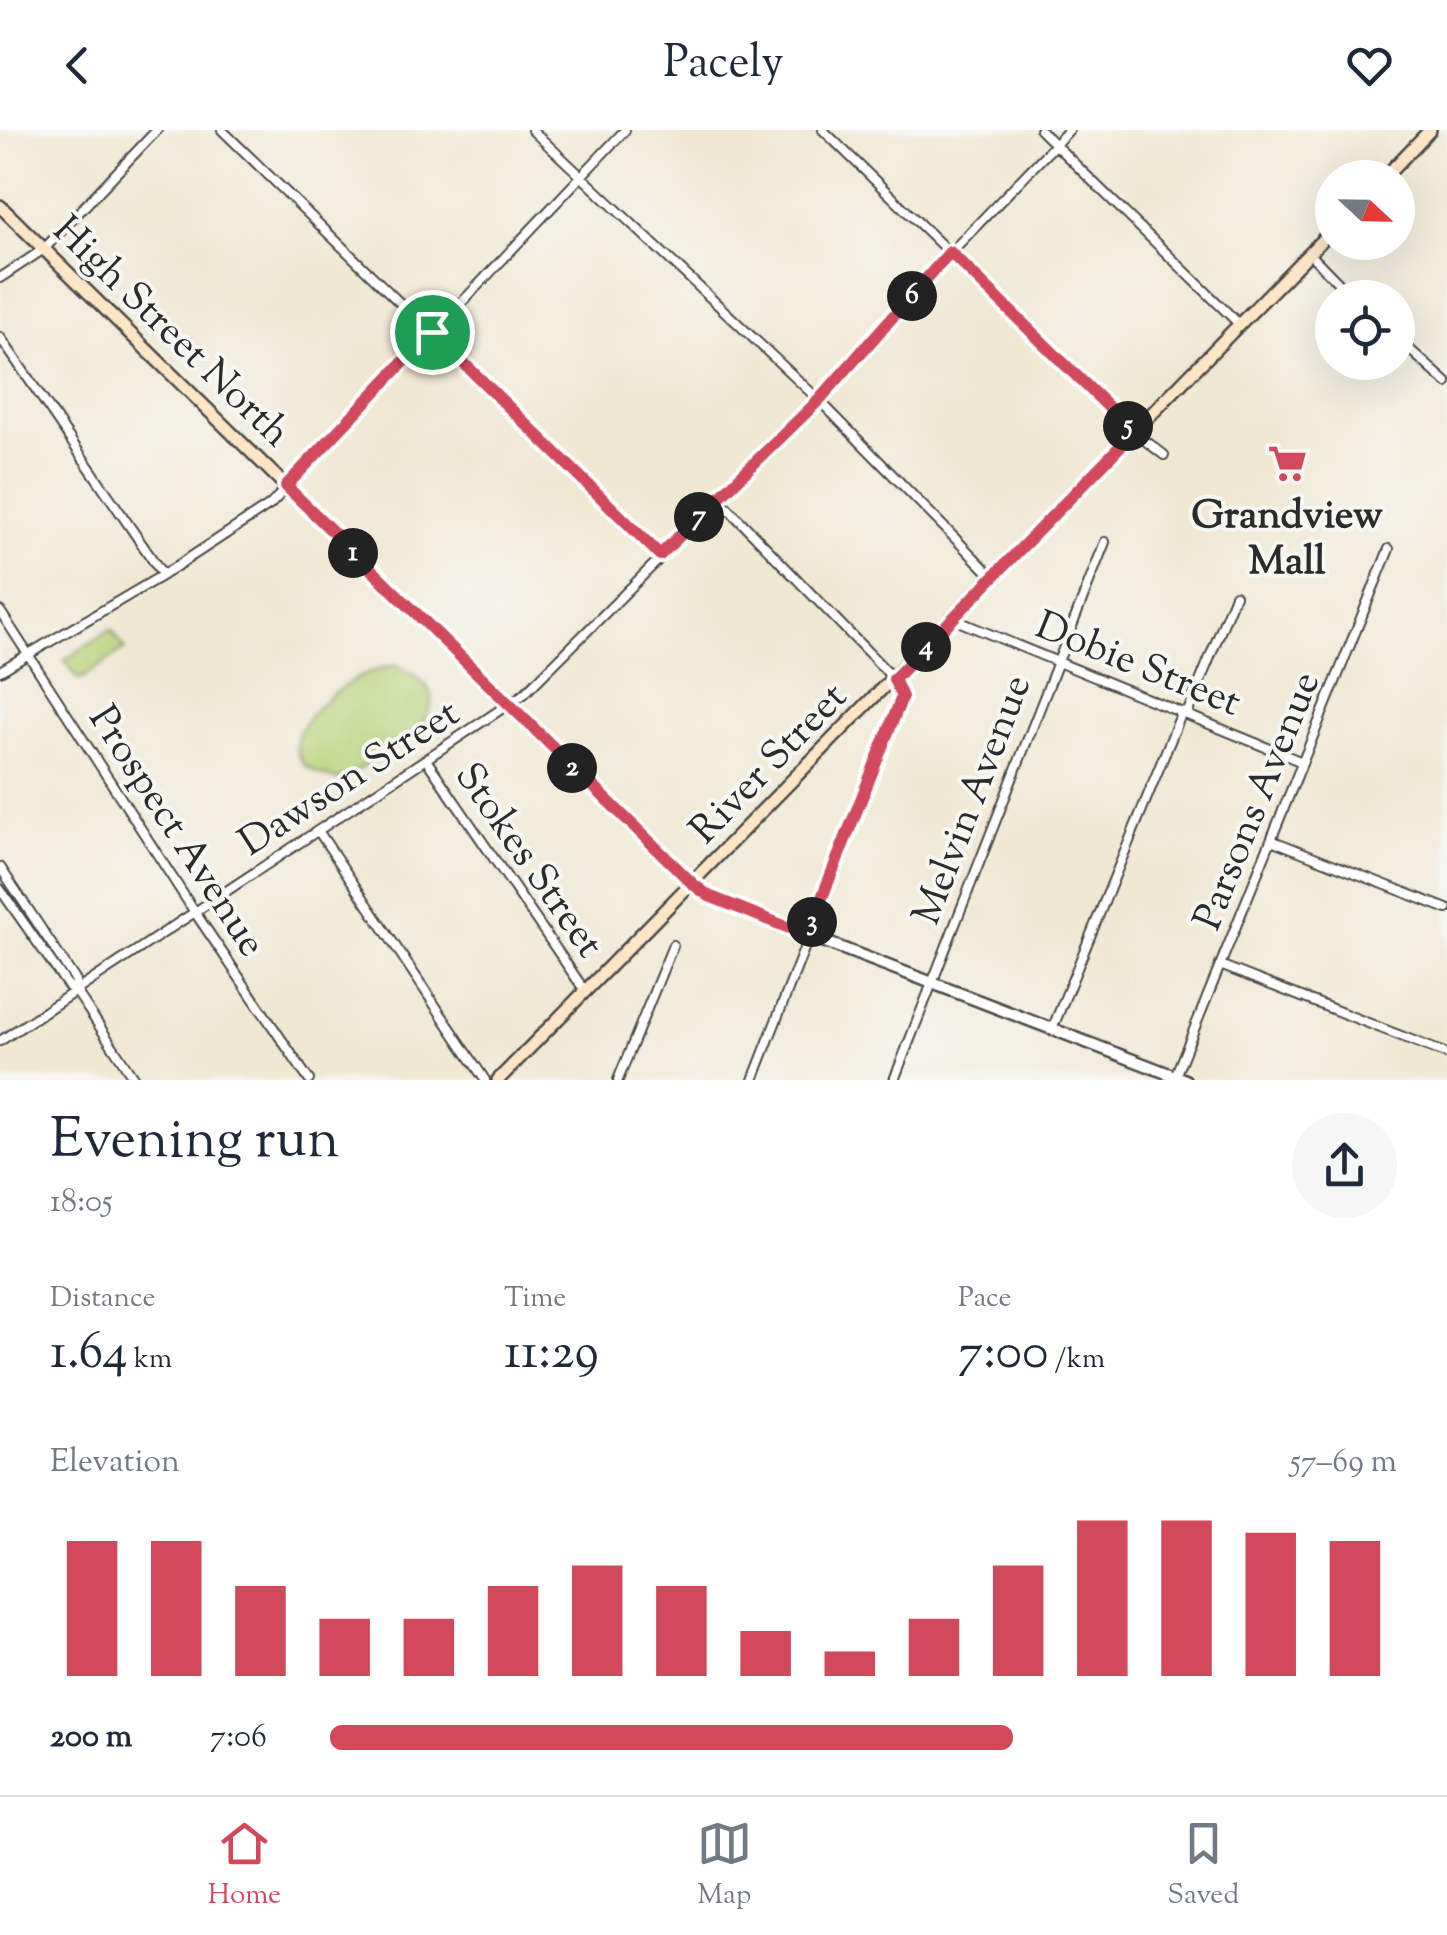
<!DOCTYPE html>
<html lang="en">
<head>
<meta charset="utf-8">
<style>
	:root { --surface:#fff; --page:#f6f6f7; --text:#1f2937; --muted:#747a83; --line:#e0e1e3; --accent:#d1495b }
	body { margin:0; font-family:"Sorts Mill Goudy",serif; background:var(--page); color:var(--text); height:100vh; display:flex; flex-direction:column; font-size:38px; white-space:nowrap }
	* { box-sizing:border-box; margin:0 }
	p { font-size:32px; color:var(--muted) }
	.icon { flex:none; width:55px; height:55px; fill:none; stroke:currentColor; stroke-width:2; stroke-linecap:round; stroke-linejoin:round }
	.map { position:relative; height:950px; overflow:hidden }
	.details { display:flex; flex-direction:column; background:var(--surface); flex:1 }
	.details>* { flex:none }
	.needle { width:65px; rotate:112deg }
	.fabs { position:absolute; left:1315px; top:30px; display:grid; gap:20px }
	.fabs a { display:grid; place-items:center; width:100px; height:100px; border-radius:50%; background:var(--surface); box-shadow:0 10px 40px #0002; font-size:50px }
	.pin { position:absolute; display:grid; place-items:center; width:85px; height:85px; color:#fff; margin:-42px; border:5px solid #fff; border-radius:50%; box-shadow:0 2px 10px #0007 }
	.km { position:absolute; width:50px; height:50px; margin:-25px; border-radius:50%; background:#222; color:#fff; font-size:28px; line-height:50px; text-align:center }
	.round { display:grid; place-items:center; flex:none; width:105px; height:105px; border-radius:52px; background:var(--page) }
	.headline { display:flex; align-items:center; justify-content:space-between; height:170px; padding:0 50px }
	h1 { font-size:55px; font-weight:600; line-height:75px }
	.figures { display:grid; grid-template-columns:repeat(3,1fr); gap:15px; height:170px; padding:10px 50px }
	.figures div { display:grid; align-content:center }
	.figures b { font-size:50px; font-weight:600 }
	.figures small { font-size:28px; font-weight:400 }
	.figures p { font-size:28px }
	.chart { height:280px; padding:20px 50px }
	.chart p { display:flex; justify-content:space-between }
	.chart svg { width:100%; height:180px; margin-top:10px; stroke:var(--accent); stroke-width:6 }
	ul { padding:0 50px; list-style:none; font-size:32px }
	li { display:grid; grid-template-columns:160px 120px 1fr; align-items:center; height:75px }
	li i { height:25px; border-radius:12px; background:var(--accent) }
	header { display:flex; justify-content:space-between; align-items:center; height:130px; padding:0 50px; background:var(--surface); font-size:45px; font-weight:600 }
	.tabs { display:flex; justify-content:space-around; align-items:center; height:140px; border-top:2px solid var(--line); background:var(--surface); font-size:28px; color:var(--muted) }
	.tabs a { display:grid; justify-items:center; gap:5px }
	.tabs .on { color:var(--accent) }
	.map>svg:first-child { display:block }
	.green { fill:#b7d177; stroke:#717e51; stroke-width:2.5 }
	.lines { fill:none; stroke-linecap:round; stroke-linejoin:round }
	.minor-casing { stroke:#494744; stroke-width:12 }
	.tertiary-casing { stroke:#494744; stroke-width:15 }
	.secondary-casing { stroke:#494744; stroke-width:16 }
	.minor { stroke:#fff; stroke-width:8 }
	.tertiary { stroke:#fff; stroke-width:10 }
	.secondary { stroke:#fde5c5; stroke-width:11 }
	.route-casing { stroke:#fff; stroke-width:20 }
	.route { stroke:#d1495b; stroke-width:12 }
	.labels { text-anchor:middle; stroke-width:8; stroke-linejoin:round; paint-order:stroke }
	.street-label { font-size:40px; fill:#2b2b2b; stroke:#f6f6f2 }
	.poi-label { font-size:40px; font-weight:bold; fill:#2b2b2b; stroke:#f6f6f2 }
</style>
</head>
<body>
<header><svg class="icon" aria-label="back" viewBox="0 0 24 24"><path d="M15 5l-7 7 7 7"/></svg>Pacely<svg class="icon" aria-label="heart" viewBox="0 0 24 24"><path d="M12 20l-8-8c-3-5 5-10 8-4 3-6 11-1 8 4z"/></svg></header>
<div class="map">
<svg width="1447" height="950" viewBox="0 0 1447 950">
	<rect width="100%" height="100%" fill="#f6f6f2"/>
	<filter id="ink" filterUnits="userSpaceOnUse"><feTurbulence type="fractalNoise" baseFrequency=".01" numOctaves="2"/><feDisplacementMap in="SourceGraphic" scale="20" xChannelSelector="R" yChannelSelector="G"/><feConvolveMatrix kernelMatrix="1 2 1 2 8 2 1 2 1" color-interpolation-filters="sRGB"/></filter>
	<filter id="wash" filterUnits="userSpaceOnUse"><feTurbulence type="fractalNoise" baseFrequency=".0048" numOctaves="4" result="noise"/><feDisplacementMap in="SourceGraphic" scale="40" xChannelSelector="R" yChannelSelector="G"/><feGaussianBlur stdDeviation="2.25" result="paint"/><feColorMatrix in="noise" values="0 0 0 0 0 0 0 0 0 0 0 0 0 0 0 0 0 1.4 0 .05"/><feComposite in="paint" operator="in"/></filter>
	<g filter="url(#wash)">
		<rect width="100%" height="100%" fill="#f1e8d3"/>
		<path class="green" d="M 111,499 L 125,519 L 79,550 L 65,530 Z
			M 397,536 C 487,574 377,629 340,650 C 237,629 343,539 397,536 Z"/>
	</g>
	<g filter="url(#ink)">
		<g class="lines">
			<defs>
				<path id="minor" d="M 222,0 L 659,425
					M 532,0 L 819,270 L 993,447
					M 823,0 L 1134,302 L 1164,325
					M 1040,0 L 1239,194
					M 1309,123 L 1353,168
					M 0,148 L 44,119 L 157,0
					M 0,207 L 163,445
					M 1398,209 L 1447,253
					M 718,368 L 894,549 L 902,567 L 753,950
					M 0,481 L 194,781 L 309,950
					M 953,489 L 1302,632
					M 0,541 L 163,445 L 270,375 L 625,0
					M 1187,584 L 1235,465
					M 427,631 L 585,861
					M 319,702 L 485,950
					M 1271,710 L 1447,779
					M 0,737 L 76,851 L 76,861
					M 0,759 L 68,856 L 76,861 L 135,950
					M 1220,835 L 1447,924
					M 1053,897 L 1182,582
					M 0,911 L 524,564 L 819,270 L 951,122 L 1069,0
					M 1176,944 L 1389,419
					M 618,950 L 673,815
					M 894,950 L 1105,412"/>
				<path id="tertiary" d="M 693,755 L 709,767 L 755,785 L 1185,950"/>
				<path id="secondary" d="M 1384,48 L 1430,0
					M 0,76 L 693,755
					M 498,950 L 1332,100"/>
			</defs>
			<use href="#minor" class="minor-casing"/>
			<use href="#tertiary" class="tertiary-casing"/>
			<use href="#secondary" class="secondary-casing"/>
			<use href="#minor" class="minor"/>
			<use href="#tertiary" class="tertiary"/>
			<use href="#secondary" class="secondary"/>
		</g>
	</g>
	<g class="lines" filter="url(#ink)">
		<defs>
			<path id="route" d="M 950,122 L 1134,302 L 894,549 L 902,567 L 807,805 L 709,766 L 693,754 L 286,356 L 432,202 L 660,425 L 819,270 Z"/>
		</defs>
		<use href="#route" class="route-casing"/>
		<use href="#route" class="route"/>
	</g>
	<defs>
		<symbol id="supermarket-bare" viewBox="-9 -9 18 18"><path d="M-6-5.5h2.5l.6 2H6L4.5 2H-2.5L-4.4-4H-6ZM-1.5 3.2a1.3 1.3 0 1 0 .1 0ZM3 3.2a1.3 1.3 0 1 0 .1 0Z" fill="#d1495b" stroke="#f6f6f2" stroke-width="2.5" paint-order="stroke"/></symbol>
	</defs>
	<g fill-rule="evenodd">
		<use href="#supermarket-bare" x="1260" y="306" width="55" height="55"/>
	</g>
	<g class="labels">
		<g class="street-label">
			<text transform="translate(173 200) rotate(44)" y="14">High Street North</text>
			<text transform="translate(1139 532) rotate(22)" y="14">Dobie Street</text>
			<text transform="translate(767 632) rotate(-46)" y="14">River Street</text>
			<text transform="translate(348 646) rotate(-33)" y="14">Dawson Street</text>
			<text transform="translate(970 669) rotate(-69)" y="14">Melvin Avenue</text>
			<text transform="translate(1255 670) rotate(-68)" y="14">Parsons Avenue</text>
			<text transform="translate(179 700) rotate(57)" y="14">Prospect Avenue</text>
			<text transform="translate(531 729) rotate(55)" y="14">Stokes Street</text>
		</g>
		<g class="poi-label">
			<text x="1287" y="397">Grandview<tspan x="1287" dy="46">Mall</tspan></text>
		</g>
	</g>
</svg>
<div class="fabs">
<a><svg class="needle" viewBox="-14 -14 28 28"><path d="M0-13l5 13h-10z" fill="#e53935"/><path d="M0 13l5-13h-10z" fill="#747a83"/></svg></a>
<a><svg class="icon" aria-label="locate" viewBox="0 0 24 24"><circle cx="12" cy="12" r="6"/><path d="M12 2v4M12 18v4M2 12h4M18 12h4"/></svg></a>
</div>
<div class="pin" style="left:432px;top:202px;background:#1e9e55"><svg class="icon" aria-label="arrive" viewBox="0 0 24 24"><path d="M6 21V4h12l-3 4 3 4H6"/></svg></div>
<b class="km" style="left:353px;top:423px">1</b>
<b class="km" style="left:572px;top:638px">2</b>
<b class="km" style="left:812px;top:792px">3</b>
<b class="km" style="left:926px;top:517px">4</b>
<b class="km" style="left:1128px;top:296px">5</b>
<b class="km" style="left:912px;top:166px">6</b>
<b class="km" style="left:699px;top:387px">7</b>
</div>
<section class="details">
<div class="headline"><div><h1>Evening run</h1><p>18:05</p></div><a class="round"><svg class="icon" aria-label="share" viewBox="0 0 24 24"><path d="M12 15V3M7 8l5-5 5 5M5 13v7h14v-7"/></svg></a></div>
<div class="figures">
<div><p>Distance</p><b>1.64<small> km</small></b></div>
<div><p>Time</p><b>11:29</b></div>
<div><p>Pace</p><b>7:00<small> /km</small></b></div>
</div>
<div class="chart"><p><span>Elevation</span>57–69 m</p>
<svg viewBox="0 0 160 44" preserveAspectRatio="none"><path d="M5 44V11M15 44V11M25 44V22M35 44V30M45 44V30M55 44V22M65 44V17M75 44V22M85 44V33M95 44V38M105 44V30M115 44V17M125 44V6M135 44V6M145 44V9M155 44V11"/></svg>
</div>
<ul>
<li><b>200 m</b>7:06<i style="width:64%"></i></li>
</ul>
</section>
<nav class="tabs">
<a class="on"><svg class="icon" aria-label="home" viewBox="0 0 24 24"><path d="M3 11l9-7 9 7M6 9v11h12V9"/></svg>Home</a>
<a><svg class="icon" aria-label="map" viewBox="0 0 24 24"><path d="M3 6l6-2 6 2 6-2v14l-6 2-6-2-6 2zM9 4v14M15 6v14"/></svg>Map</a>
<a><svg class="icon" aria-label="saved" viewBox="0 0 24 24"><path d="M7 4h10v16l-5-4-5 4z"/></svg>Saved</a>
</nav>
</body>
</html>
